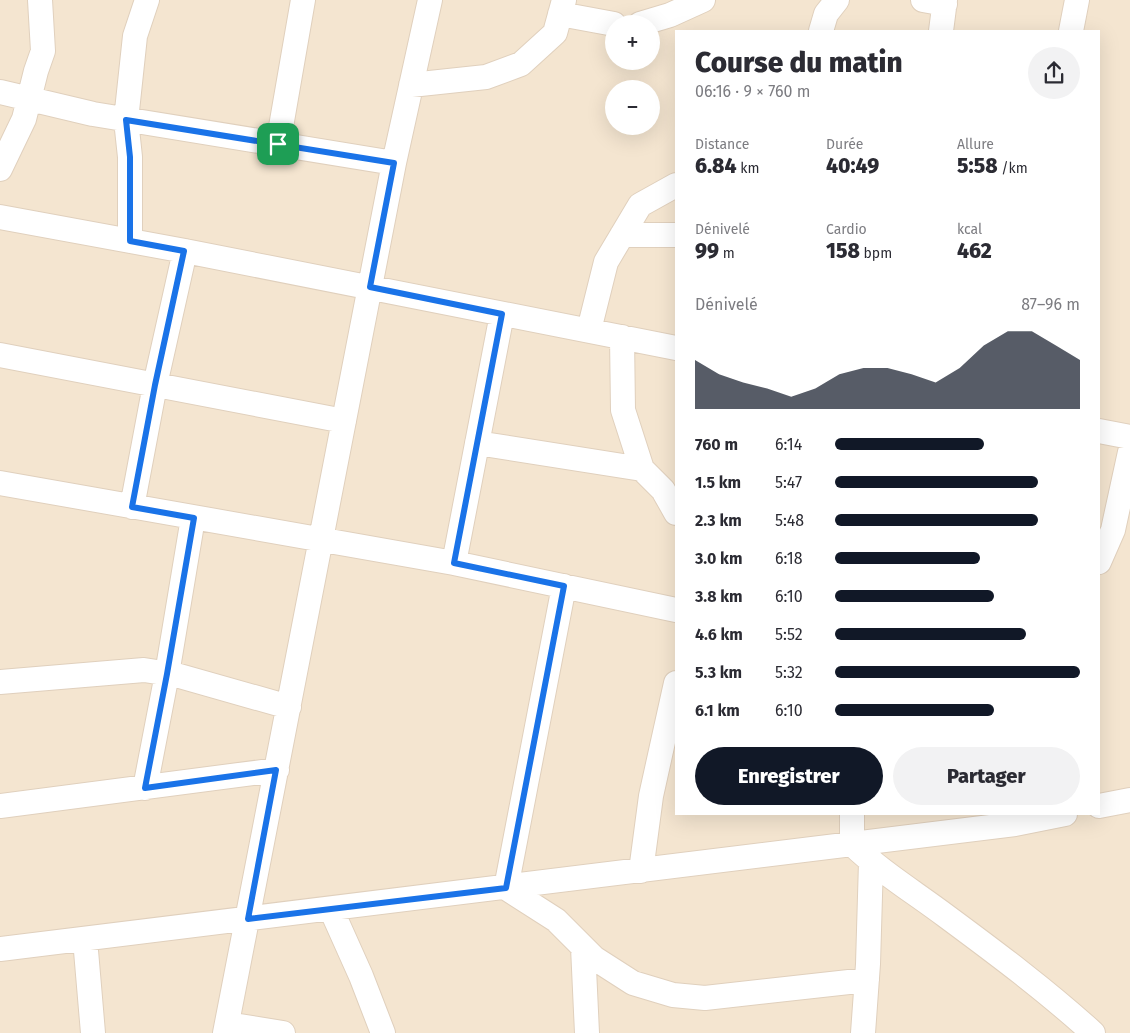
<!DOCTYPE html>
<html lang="fr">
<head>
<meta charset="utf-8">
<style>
	:root { --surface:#fff; --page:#f2f2f3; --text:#2b2b33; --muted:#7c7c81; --accent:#111827 }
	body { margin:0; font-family:"Fira Sans",sans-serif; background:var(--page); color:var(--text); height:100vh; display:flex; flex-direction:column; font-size:19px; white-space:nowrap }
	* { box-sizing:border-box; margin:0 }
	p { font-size:16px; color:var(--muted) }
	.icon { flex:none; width:28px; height:28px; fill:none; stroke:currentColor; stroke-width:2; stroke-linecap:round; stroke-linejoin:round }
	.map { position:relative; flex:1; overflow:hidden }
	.panel { position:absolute; left:675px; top:30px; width:425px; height:785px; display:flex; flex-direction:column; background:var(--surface); border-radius:0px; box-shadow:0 5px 20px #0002 }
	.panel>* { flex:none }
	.fabs { position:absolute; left:605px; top:15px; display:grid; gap:10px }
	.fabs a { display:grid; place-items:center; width:55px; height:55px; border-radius:50%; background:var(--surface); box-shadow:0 5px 20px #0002; font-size:25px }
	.pin { position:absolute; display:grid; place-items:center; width:42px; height:42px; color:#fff; margin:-21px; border-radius:10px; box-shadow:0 2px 8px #0006 }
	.round { display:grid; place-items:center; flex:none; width:52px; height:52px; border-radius:26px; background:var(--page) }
	.overview { display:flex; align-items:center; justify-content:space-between; height:85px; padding:0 20px }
	h1 { font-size:28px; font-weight:800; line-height:38px }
	.stats { display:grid; grid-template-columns:repeat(3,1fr); gap:8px; height:85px; padding:5px 20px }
	.stats div { display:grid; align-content:center }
	.stats b { font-size:21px; font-weight:800 }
	.stats small { font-size:14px; font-weight:400 }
	.stats p { font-size:14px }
	.chart { height:140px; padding:10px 20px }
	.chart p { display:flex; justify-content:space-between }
	.chart svg { width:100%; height:90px; margin-top:5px; fill:var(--accent); opacity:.7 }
	.cta { display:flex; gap:10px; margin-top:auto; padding:10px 20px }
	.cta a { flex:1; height:58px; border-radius:30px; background:var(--accent); color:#fff; font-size:20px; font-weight:800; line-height:58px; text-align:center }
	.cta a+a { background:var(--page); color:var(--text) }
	ul { padding:0 20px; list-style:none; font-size:16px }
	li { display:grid; grid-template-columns:80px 60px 1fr; align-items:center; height:38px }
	li i { height:12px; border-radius:6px; background:var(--accent) }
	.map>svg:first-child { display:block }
	.residential { fill:#f4e5d0; fill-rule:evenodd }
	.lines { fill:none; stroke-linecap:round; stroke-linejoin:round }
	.minor-casing { stroke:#e0d0bd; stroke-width:26 }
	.minor { stroke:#fff; stroke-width:24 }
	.route-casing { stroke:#fff; stroke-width:10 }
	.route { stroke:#1a73e8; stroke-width:6 }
</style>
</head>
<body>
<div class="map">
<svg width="1130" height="1033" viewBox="0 0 1130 1033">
	<rect width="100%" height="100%" fill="#fcf3e1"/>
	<path class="residential" d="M 0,0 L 1130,0 L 1130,1033 L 0,1033 ZM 614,24 L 651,24 L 651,61 L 614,61 ZM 676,31 L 1099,31 L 1099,814 L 676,814 ZM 614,89 L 651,89 L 651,126 L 614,126 Z"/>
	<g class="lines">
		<defs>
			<path id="minor" d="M 923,0 L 945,4
				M 560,14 L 614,24
				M 640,24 L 670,15 L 703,0
				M 821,31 L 826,14 L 837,0
				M 941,31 L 945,0
				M 1071,31 L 1077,0
				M 411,85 L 486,77 L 521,64 L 555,33 L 564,0
				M 0,92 L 93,114 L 394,163
				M 278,144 L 303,0
				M 0,169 L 24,119 L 36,71 L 43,51 L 40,0
				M 0,217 L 185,251 L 676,348
				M 622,235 L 676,235
				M 130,241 L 130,157 L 126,120 L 135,36 L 147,0
				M 589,330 L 606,262 L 640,205 L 676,185
				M 622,337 L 623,410 L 642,469
				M 0,355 L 344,421
				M 1099,431 L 1130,437
				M 477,443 L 642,469 L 663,490 L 676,513
				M 0,483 L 454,563 L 676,610
				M 132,507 L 155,385 L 185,251
				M 1099,562 L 1113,530 L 1130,452
				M 454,563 L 502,314
				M 564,586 L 506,888 L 556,920 L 594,958 L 633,983 L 673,995 L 705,998 L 867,980
				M 0,682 L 144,670 L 176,675 L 289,707
				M 145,788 L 167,674 L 193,518
				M 0,806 L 277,770
				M 1099,806 L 1130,800
				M 852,814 L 852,844 C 881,872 914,892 946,916 C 996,953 1047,991 1093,1033
				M 641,871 L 651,796 L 676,683
				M 331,909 L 361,976 L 383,1033
				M 85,939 L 93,1033
				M 583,947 L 587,1033
				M 0,949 L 1015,824 L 1065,814
				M 227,1024 L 283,1033
				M 225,1033 L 394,163 L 430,0
				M 863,1033 L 868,964 L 871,862"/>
		</defs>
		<use href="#minor" class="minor-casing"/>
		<use href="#minor" class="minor"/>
	</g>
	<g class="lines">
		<defs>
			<path id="route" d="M 126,120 L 394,163 L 370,287 L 502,314 L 454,563 L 564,586 L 506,888 L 248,919 L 276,770 L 145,788 L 167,674 L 194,518 L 132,507 L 155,385 L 184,251 L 130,241 L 130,157 Z"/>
		</defs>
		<use href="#route" class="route-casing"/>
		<use href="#route" class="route"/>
	</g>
</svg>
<div class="fabs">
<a>+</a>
<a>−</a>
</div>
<div class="pin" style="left:278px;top:144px;background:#1e9e55"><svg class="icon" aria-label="arrive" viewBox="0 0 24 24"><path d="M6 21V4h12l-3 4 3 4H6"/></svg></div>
<section class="panel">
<div class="overview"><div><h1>Course du matin</h1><p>06:16 · 9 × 760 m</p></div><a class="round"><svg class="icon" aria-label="share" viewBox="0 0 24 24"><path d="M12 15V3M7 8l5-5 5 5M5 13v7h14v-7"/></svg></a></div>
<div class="stats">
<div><p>Distance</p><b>6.84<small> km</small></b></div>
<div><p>Durée</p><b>40:49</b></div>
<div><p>Allure</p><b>5:58<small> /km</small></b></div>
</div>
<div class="stats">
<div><p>Dénivelé</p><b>99<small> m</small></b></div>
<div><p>Cardio</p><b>158<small> bpm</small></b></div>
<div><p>kcal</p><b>462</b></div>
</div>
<div class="chart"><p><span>Dénivelé</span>87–96 m</p>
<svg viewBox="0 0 160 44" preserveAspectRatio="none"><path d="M0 44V20L10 27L20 31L30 34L40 38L50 34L60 27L70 24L80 24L90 27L100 31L110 24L120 13L130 6L140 6L150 13L160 20V44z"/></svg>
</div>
<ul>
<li><b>760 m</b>6:14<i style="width:61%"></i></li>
<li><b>1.5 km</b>5:47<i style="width:83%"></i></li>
<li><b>2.3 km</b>5:48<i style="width:83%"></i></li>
<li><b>3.0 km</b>6:18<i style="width:59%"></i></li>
<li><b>3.8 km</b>6:10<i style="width:65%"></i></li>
<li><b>4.6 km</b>5:52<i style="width:78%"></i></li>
<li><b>5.3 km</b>5:32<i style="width:100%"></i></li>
<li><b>6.1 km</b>6:10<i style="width:65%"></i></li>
</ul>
<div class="cta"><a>Enregistrer</a><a>Partager</a></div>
</section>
</div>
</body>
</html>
